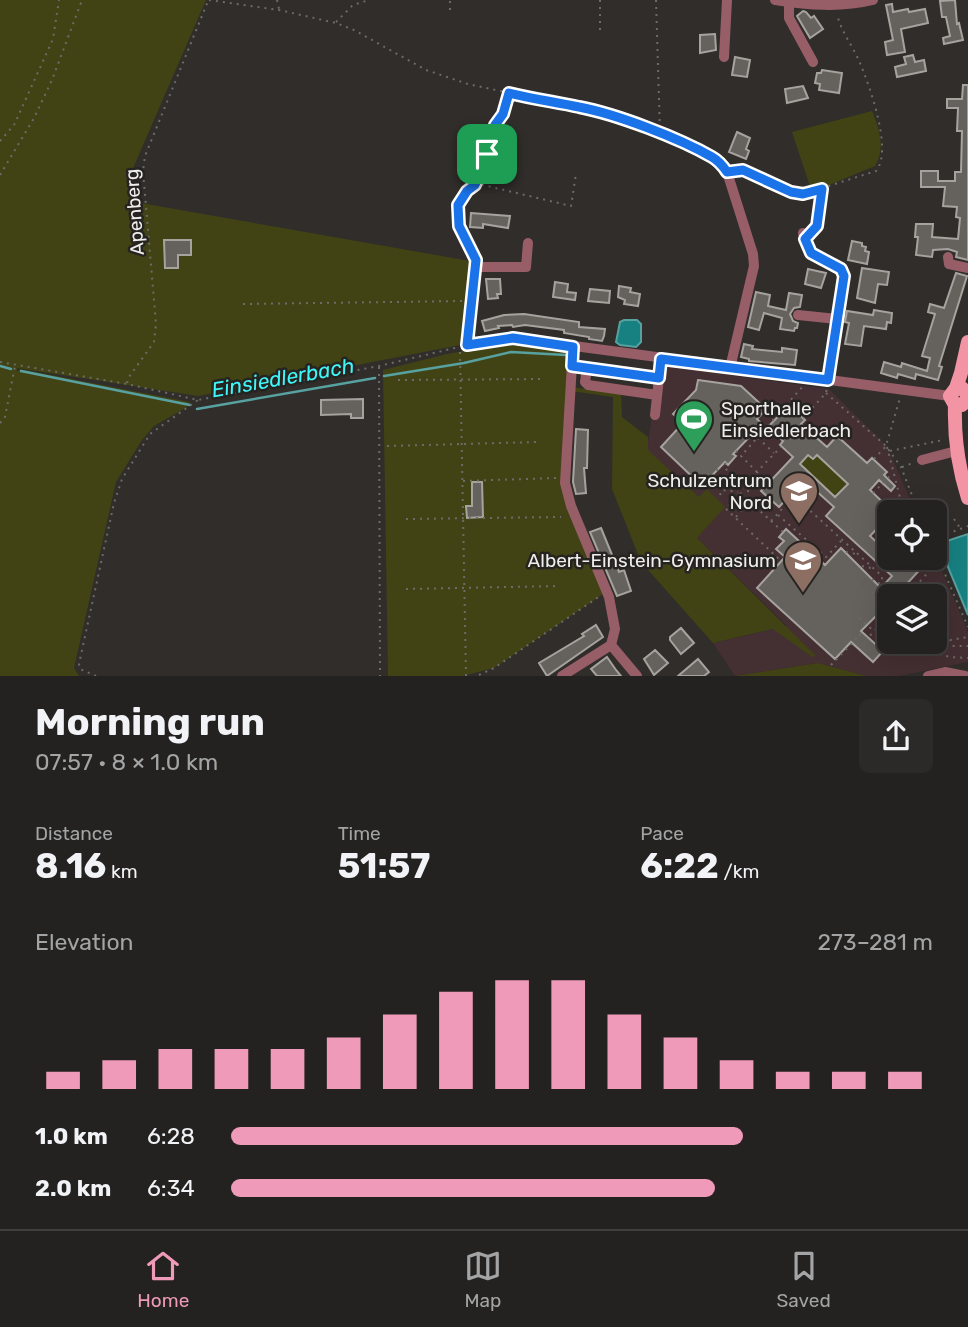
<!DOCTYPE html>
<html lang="en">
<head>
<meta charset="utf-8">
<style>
	:root { --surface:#242220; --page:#2c2a29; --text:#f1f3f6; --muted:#a3a4a5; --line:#413f3e; --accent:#ef9ab8 }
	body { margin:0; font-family:Rubik,sans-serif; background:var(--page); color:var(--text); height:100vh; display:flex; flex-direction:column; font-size:26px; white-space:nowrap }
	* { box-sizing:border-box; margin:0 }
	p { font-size:23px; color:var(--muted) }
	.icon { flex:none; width:38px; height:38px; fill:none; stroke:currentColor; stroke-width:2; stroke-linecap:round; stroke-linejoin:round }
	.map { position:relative; height:676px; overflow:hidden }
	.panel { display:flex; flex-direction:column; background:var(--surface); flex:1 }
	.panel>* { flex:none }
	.tools { position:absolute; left:877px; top:500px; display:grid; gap:14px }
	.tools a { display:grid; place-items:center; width:70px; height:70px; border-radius:10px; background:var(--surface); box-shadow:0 7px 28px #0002,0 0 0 2px var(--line); font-size:35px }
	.pin { position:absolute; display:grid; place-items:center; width:60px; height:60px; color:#fff; margin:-30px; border-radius:14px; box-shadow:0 4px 10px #0006 }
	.round { display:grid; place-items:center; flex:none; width:74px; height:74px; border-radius:10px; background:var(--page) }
	.headline { display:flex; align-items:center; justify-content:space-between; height:119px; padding:0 35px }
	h1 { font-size:38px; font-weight:700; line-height:52px }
	.metrics { display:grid; grid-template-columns:repeat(3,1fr); gap:10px; height:119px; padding:7px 35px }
	.metrics div { display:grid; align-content:center }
	.metrics b { font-size:35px; font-weight:700 }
	.metrics small { font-size:19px; font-weight:400 }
	.metrics p { font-size:19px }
	.chart { height:196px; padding:14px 35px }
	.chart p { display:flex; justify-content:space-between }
	.chart svg { width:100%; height:126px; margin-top:7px; stroke:var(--accent); stroke-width:6 }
	ul { padding:0 35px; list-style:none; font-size:23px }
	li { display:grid; grid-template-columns:112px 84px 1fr; align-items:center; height:52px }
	li i { height:18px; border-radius:9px; background:var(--accent) }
	.tab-bar { display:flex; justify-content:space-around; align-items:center; height:98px; border-top:2px solid var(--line); background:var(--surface); font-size:19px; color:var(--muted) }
	.tab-bar a { display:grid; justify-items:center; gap:4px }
	.tab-bar .current { color:var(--accent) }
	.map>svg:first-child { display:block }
	.education { fill:#442f32; fill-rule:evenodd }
	.green { fill:#424314 }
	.water { fill:#178081; stroke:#58a1a1; stroke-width:2 }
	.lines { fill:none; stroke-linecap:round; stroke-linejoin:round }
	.stream { stroke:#58a1a1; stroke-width:2.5 }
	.building { fill:#65625e; stroke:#a6a39f; stroke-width:2; fill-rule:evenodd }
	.path { stroke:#6d6b68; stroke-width:2; stroke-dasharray:2 5; stroke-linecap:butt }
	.minor { stroke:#985e68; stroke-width:10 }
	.major { stroke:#f294a4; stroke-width:14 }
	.path-bridge { stroke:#6d6b68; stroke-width:2; stroke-dasharray:2 5; stroke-linecap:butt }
	.route-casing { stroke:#fff; stroke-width:14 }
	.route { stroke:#1a73e8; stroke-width:9 }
	.labels { text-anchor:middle; stroke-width:5; stroke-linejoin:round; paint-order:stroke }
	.street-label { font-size:19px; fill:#f0eeec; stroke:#262421 }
	.poi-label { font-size:19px; fill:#f0eeec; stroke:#262421; text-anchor:end }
	.water-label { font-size:21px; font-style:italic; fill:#3ff6f9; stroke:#262421 }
</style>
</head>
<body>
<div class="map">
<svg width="968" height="676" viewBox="0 0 968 676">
	<rect width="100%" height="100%" fill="#302d2a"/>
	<path class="education" d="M 664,366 L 829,389 L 887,446 L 916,513 L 889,513 L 889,558 L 934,558 L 935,555 L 968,632 L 968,662 L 899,676 L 866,676 L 818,663 L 735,676 L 713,643 L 787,626 L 697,538 L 724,507 L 699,497 L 647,450 L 652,415 ZM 889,597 L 934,597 L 934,642 L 889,642 Z"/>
	<path class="green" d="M 0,0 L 206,0 L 134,166 L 135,202 L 470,261 L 460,345 L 198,396 L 17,368 L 17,372 L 20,369 L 190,402 L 187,407 L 154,426 L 142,440 L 116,482 L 74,668 L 79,676 L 0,676 Z
		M 872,111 C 879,128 886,149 875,166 L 824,187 L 811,189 L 792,132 Z
		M 509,343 L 565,349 L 572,366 L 571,387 L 621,394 L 622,417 L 648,437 L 648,450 L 699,497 L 707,489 L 725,507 L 697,538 L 816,656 L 812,657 L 773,629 L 713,643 L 641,562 L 612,489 L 613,397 L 571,391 L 565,484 L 606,592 L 494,668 L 462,676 L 388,676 L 383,370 L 447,354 Z
		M 819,443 L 824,462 L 848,484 L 835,497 L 800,464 L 808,455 L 813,459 Z
		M 818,663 L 866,676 L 735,676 Z"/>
	<path class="water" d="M 624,320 L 637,320 L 641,324 L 641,342 L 636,347 L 620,345 L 616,342 L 620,322 Z
		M 968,534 L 968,615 L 948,567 L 944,542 Z"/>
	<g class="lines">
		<path class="stream" d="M 0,366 L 11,369
			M 21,371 L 190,405
			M 384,376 L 464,363 L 511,352 L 566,355
			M 197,409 L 375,378"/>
	</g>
	<path class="building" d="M 955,0 L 957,24 L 959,23 L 963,40 L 944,44 L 943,38 L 950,36 L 946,17 L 942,17 L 940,1 Z
		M 892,4 L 893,12 L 908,9 L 909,12 L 925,9 L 928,23 L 901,29 L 905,52 L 887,55 L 885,42 L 893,40 L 886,5 Z
		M 803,11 L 806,12 L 811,18 L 814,16 L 823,29 L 810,38 L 797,16 Z
		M 715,34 L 716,50 L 700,53 L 700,35 Z
		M 913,55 L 915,62 L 924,60 L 926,71 L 897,77 L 895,67 L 906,64 L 904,57 Z
		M 735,57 L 750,60 L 747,77 L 732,75 Z
		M 822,70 L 842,73 L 839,93 L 819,90 L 820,84 L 815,83 L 817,73 L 821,73 Z
		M 963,85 L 968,85 L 968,260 L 956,257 L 957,252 L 948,249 L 933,250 L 932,257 L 916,255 L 918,237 L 915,237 L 916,224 L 933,224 L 932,237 L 958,239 L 960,218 L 956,217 L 957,207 L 943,206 L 945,187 L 921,187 L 921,171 L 938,171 L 938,181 L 955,181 L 955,172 L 961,172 L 962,131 L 957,131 L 958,108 L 947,108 L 947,99 L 962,99 Z
		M 803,86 L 808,98 L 787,103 L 785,89 Z
		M 737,132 L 750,138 L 746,149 L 749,151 L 746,159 L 729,152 Z
		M 471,213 L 510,216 L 508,228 L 483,224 L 483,228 L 470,227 Z
		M 164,240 L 191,240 L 191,255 L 178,255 L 178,268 L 165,268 Z
		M 852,241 L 862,243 L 862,246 L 866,247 L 865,251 L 869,252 L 867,264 L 848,260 Z
		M 862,268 L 889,272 L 887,285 L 878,284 L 875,303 L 857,298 Z
		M 808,269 L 826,273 L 821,288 L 805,284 Z
		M 956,273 L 967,276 L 939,366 L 942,367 L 938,380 L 916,374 L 915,379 L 898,374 L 897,378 L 881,373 L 884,362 L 901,367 L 902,363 L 927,371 L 930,358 L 922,356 L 935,314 L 928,312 L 930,304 L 944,308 Z
		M 486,279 L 500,279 L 501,294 L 497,294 L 498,298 L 488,299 Z
		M 555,282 L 568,284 L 567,292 L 576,293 L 575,300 L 553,297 Z
		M 619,286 L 631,288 L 630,292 L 640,294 L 638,306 L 624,304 L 625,300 L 618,297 Z
		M 590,289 L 610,291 L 609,303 L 588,301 Z
		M 756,292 L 770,295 L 768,306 L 786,310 L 789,293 L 802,295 L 800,307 L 794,308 L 790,314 L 793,321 L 798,323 L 797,328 L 795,328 L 794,331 L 780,329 L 782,318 L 764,313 L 759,330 L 748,327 Z
		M 874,310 L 892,313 L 891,323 L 887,322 L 886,329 L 864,326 L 861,346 L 845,344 L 849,323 L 845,322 L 847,311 L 873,315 Z
		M 524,314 L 579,322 L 579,327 L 605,329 L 604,336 L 602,341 L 589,339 L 589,337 L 564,333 L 564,330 L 525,325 L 513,327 L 512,325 L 498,326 L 499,328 L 485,331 L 482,321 L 504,315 Z
		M 744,344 L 753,346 L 752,349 L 782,352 L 782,348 L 797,350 L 795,365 L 749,361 L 749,359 L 741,357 Z
		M 698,380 L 741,386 L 766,409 L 757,419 L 762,424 L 733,454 L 736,456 L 728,465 L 725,462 L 702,486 L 661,447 L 683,423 L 673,414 L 696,390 Z
		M 363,399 L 363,418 L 351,418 L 351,414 L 321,415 L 321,400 Z
		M 789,405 L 805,420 L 801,424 L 827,447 L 837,436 L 867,463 L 872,458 L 887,472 L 884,475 L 895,486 L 891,491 L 879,480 L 870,490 L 893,512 L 889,513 L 889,516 L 870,536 L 881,546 L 889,537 L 889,558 L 916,558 L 924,565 L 895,597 L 889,597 L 889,603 L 861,631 L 883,651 L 873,662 L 851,642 L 835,659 L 757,588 L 785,557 L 776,549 L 784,541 L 779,537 L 786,529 L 825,565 L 841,548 L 881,588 L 892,576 L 826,516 L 834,507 L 804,480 L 779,507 L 761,491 L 793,457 L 780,445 L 783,441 L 768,427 ZM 808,455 L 813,459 L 817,455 L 848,484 L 835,497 L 800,464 Z
		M 576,429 L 588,430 L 587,468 L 584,468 L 586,493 L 576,494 L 573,482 Z
		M 472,482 L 482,482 L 483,517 L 467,518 L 466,506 L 472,506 Z
		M 601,528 L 619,572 L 624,570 L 631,591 L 617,596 L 590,532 Z
		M 596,625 L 603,637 L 547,676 L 539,663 L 584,636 L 582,634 Z
		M 681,628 L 694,643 L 681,654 L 670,640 L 670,637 Z
		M 655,650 L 668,663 L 654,675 L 644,659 Z
		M 607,657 L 616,670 L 621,676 L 597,676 L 591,669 Z
		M 698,659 L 709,672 L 704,676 L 678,676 Z"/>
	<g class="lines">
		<path class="path" d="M 209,0 L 279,10 L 336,23 L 354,30 L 426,70 L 468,84 L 607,114 L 660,134 L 713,157 L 721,164
			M 277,0 L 279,9
			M 600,0 L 600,35
			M 656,0 L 660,133
			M 450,10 L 450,0
			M 336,22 L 353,5 L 369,0
			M 0,141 L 14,125 L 53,39 L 59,0
			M 736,171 L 743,171 L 783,189 L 803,194 L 876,171 C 893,151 870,87 860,63 C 853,46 841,32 837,14
			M 0,175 L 34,118 L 52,80 L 82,0
			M 475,184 L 487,154 L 495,125 L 503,114 L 509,95
			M 812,231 L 817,226 L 822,190
			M 473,253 C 464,234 449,215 464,195 C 469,187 475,185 483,185 L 571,206 L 576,174
			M 243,304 L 464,301
			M 460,352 L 466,676
			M 0,362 L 127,384 L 198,400 L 379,366 L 459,347
			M 379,367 L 380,676
			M 398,380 L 545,379
			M 127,383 L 129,377 L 154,342 L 156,324 L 143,171 L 145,156 L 208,1
			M 826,393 L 886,446 L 901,467 L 919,513
			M 803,418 L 826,393 L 827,388
			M 0,423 L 5,417 L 15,366
			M 758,438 L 774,453
			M 387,446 L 538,442
			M 887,447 L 904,513
			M 736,451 L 740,455
			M 890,451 L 943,440
			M 874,459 L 886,446 L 900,398
			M 726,463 L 724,465 L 739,492 L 771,521 L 794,496 L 882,576 L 882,584 L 873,594 L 872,592
			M 902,467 L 913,463
			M 717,469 L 722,489
			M 757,472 L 741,456 L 804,385
			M 463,481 L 556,478
			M 873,493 L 892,474
			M 720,495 L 722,490 L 738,492
			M 747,499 C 748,476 766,463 781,447
			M 784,502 L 787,500
			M 729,506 L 740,493
			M 726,509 L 781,561
			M 778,515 L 826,557 L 842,540
			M 736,517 L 748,502
			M 406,519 L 561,517
			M 954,519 L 960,528
			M 771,521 L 783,532
			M 940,524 L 944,534
			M 939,537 L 943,565
			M 934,539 L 968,526
			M 934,549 L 968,627
			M 846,552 L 856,554
			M 919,558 L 930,569
			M 926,558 L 926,564
			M 862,566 L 871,568
			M 774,569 L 772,566 L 773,565 L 776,567
			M 872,579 L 880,584 L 876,589
			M 406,589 L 560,586
			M 914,589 L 918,597
			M 906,597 L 939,560
			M 859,618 L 874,631 L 889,638
			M 934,626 L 950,640 L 968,637
			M 860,633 L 867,639 L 889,615
			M 918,642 L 939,646 L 968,646
			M 899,643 L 950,657 L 968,658
			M 831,665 L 859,636
			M 479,675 L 494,668 L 600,596
			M 96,676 L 80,669 L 79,664 L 114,503 L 122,479 L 150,434 L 198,400"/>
		<path class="minor" d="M 775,0 C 808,5 840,8 873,0
			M 789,0 L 789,18 L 813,62
			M 724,57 L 727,0
			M 727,172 L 753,254 L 754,266 L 730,368
			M 803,233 L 811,253 L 841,269 L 844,277 L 828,381
			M 948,257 L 949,264 L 968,268
			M 476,260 L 467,345 L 514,338 L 950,396
			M 475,267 L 526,267 L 528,243
			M 798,315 L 837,319
			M 573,347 L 565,483 L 571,506 L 609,597 L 615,629 L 611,645 L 637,676
			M 581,367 L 659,378
			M 587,368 L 585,382 L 588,385 L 657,395
			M 655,415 L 661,359
			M 922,460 L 956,451
			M 562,676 L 611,645
			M 928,676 L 945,672 L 965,676"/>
		<path class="major" d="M 962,388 L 967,394 L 968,398 L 962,405
			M 955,405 C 954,437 958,467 968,498
			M 955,405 L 950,396 L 956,388 L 961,373 L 968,342"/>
		<path class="path-bridge" d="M 859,636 L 863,631"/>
	</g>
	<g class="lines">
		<defs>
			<path id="route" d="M 509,93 C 533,99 556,102 579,107 C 616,114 679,138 712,157 C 719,161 723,166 727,172 L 743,170 L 791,192 L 803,194 L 822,189 L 817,226 L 805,239 L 811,253 L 841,269 L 844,276 L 828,380 L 661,359 L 659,378 L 572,366 L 573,347 L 513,338 L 467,345 L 476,260 L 459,226 L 458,205 L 467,191 L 475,185 L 487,154 L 495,125 L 503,114 Z"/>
		</defs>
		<use href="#route" class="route-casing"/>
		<use href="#route" class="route"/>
	</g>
	<defs>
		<symbol id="stadium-pin" viewBox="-11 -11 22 30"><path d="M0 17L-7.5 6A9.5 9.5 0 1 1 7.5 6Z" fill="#2e9e5b" stroke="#262421"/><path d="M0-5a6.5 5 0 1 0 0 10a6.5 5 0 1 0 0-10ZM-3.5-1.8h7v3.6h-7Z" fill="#fff"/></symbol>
		<symbol id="school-pin" viewBox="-11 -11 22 30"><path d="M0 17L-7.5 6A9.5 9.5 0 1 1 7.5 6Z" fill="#8d6e63" stroke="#262421"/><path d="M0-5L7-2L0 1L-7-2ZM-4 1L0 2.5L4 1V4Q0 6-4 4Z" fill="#fff"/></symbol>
	</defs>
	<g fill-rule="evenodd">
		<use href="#stadium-pin" x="672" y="397" width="44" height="60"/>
		<use href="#school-pin" x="777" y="469" width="44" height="60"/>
		<use href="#school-pin" x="781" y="538" width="44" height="60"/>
	</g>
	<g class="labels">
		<g class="street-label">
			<text transform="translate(134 212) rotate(-94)" y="7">Apenberg</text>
		</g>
		<g class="poi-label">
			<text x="721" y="415" text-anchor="start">Sporthalle<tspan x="721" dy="22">Einsiedlerbach</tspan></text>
			<text x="772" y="487">Schulzentrum<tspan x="772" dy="22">Nord</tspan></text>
			<text x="776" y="567">Albert-Einstein-Gymnasium</text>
		</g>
		<g class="water-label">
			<text transform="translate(283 378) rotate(-10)" y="7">Einsiedlerbach</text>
		</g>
	</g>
</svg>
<div class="tools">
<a><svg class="icon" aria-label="locate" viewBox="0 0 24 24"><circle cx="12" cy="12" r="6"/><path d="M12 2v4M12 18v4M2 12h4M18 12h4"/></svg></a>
<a><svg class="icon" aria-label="layers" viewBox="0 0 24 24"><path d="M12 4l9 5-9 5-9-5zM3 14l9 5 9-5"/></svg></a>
</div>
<div class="pin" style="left:487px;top:154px;background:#1e9e55"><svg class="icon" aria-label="arrive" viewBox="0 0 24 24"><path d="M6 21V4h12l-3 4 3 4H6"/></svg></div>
</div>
<section class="panel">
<div class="headline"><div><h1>Morning run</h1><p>07:57 · 8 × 1.0 km</p></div><a class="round"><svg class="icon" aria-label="share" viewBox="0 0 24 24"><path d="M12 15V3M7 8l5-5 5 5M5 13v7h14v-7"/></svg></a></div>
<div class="metrics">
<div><p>Distance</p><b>8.16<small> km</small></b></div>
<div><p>Time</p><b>51:57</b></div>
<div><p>Pace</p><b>6:22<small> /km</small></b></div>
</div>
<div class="chart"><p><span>Elevation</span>273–281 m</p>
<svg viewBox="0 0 160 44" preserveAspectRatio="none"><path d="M5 44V38M15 44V34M25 44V30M35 44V30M45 44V30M55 44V26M65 44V18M75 44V10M85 44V6M95 44V6M105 44V18M115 44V26M125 44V34M135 44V38M145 44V38M155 44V38"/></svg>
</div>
<ul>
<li><b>1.0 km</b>6:28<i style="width:73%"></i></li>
<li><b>2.0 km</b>6:34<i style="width:69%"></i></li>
</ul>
</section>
<nav class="tab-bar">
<a class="current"><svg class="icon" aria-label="home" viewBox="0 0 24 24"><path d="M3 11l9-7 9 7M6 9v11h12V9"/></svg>Home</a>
<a><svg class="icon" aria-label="map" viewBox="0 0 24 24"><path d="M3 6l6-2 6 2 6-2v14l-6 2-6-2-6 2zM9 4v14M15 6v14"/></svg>Map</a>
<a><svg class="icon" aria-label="saved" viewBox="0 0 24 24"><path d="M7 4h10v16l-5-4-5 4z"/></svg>Saved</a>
</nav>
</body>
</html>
